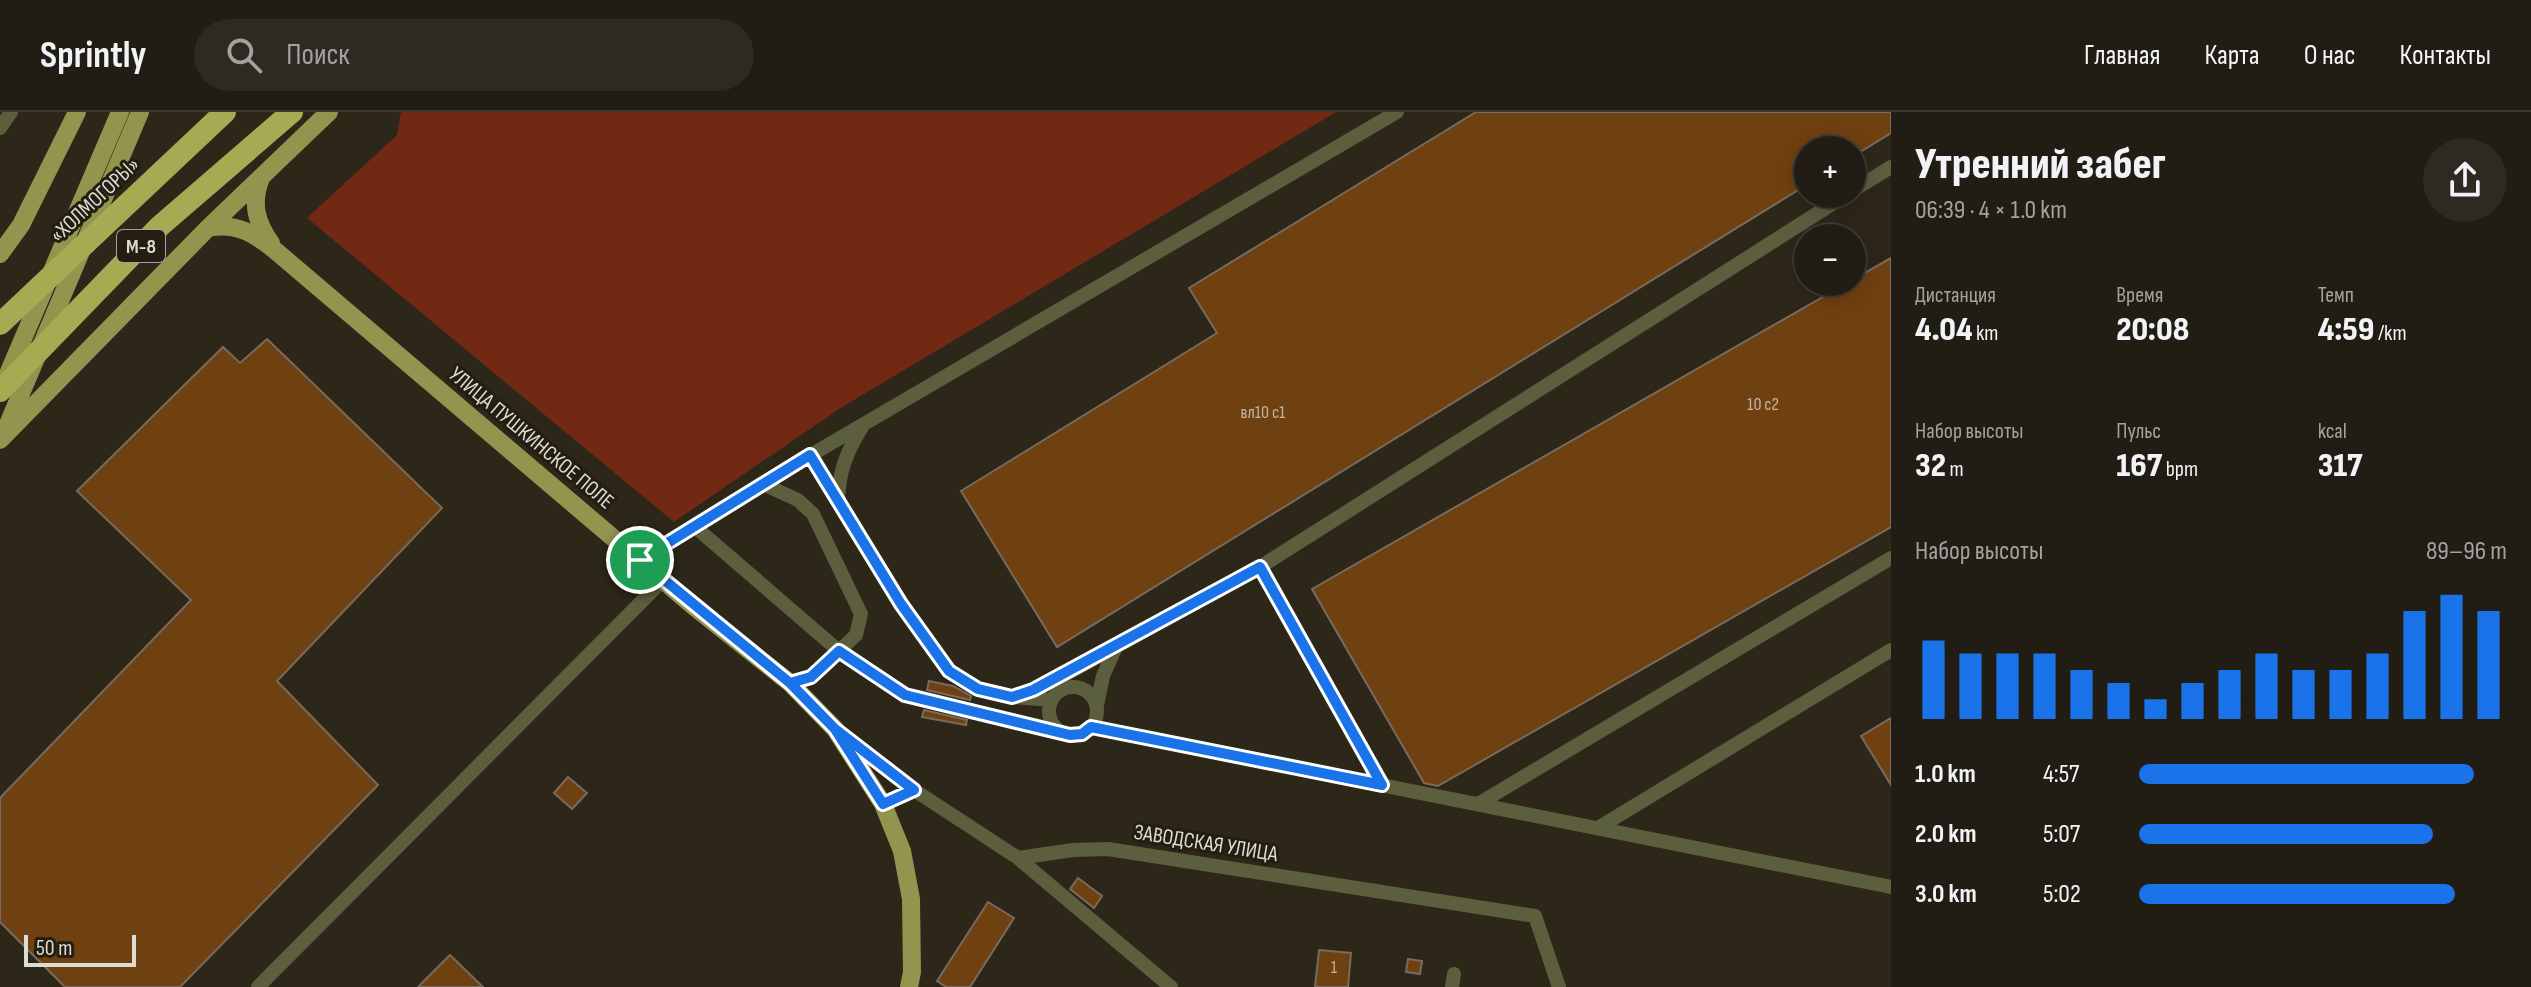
<!DOCTYPE html>
<html lang="ru">
<head>
<meta charset="utf-8">
<style>
	:root { --surface:#221d14; --page:#2e2a22; --text:#f1f3f6; --muted:#a2a2a0; --line:#3f3b34; --accent:#1a73e8 }
	body { margin:0; font-family:"Sofia Sans Condensed",sans-serif; background:var(--page); color:var(--text); height:100vh; display:flex; flex-direction:column; font-size:30px; white-space:nowrap }
	* { box-sizing:border-box; margin:0 }
	p { font-size:26px; color:var(--muted) }
	.icon { flex:none; width:44px; height:44px; fill:none; stroke:currentColor; stroke-width:2; stroke-linecap:round; stroke-linejoin:round }
	.map { position:relative; flex:1; overflow:hidden }
	.side { display:flex; flex-direction:column; background:var(--surface); width:640px }
	.side>* { flex:none }
	.fabs { position:absolute; left:1794px; top:24px; display:grid; gap:16px }
	.fabs a { display:grid; place-items:center; width:72px; height:72px; border-radius:50%; background:var(--surface); box-shadow:0 4px 20px #0003,0 0 0 2px var(--line); font-size:40px }
	.scale { position:absolute; left:24px; bottom:20px; width:112px; box-sizing:border-box; padding-left:8px; border:4px solid #dedbd2; border-top:0; font-size:22px; line-height:28px; white-space:nowrap; color:#dedbd2; -webkit-text-stroke:6px #231e11; paint-order:stroke }
	.pin { position:absolute; display:grid; place-items:center; width:68px; height:68px; color:#fff; margin:-34px; border:4px solid #fff; border-radius:50%; box-shadow:0 2px 8px #0007 }
	.round { display:grid; place-items:center; flex:none; width:84px; height:84px; border-radius:42px; background:var(--page) }
	.summary { display:flex; align-items:center; justify-content:space-between; height:136px; padding:0 24px }
	h1 { font-size:44px; font-weight:800; line-height:60px }
	.figures { display:grid; grid-template-columns:repeat(3,1fr); gap:12px; height:136px; padding:8px 24px }
	.figures div { display:grid; align-content:center }
	.figures b { font-size:34px; font-weight:800 }
	.figures small { font-size:22px; font-weight:400 }
	.figures p { font-size:22px }
	.chart { height:224px; padding:16px 24px }
	.chart p { display:flex; justify-content:space-between }
	.chart svg { width:100%; height:144px; margin-top:8px; stroke:var(--accent); stroke-width:6 }
	ul { padding:0 24px; list-style:none; font-size:26px }
	li { display:grid; grid-template-columns:128px 96px 1fr; align-items:center; height:60px }
	li i { height:20px; border-radius:10px; background:var(--accent) }
	header { display:flex; align-items:center; gap:48px; box-sizing:border-box; height:112px; padding:0 40px; background:var(--surface); border-bottom:2px solid var(--line) }
	header strong { font-size:38px }
	nav { display:flex; gap:44px; margin-inline-start:auto; font-size:28px }
	.search { width:560px; height:72px; background:var(--page); display:flex; align-items:center; gap:20px; box-sizing:border-box; padding:0 28px; border-radius:44px; color:var(--muted); font-size:30px }
	main { display:flex; flex:1; min-height:0 }
	.map>svg:first-child { display:block }
	.green { fill:#712914 }
	.building { fill:#704110; stroke:#776a5f; stroke-width:2 }
	.lines { fill:none; stroke-linecap:round; stroke-linejoin:round }
	.minor { stroke:#5c5f3e; stroke-width:14 }
	.major { stroke:#91954e; stroke-width:18 }
	.highway { stroke:#a5aa53; stroke-width:22 }
	.route-casing { stroke:#fff; stroke-width:16 }
	.route { stroke:#1a73e8; stroke-width:10 }
	.labels { text-anchor:middle; stroke-width:6; stroke-linejoin:round; paint-order:stroke }
	.number-label { font-size:18px; fill:#c2b4a2 }
	.shield { fill:#231e11; stroke:#a6a298; stroke-width:2 }
	.shield-label { font-size:20px; font-weight:bold; fill:#dedbd2 }
	.street-label { font-size:22px; fill:#dedbd2; stroke:#231e11 }
</style>
</head>
<body>
<header>
<strong>Sprintly</strong>
<div class="search"><svg class="icon" aria-label="search" viewBox="0 0 24 24"><circle cx="10" cy="10" r="6"/><path d="M15 15l6 6"/></svg>Поиск</div>
<nav><a>Главная</a><a>Карта</a><a>О нас</a><a>Контакты</a></nav>
</header>
<main>
<div class="map">
<svg width="1891" height="875" viewBox="0 0 1891 875">
	<rect width="100%" height="100%" fill="#2d271a"/>
	<path class="green" d="M 401,0 L 1336,0 L 839,297 L 674,410 L 307,106 L 397,23 Z"/>
	<path class="building" d="M 1476,0 L 1891,0 L 1891,21 L 1852,45 L 1852,38 L 1808,38 L 1808,72 L 1057,535 L 961,379 L 1217,221 L 1189,176 Z
		M 1891,146 L 1891,415 L 1438,674 L 1424,671 L 1312,477 Z
		M 267,227 L 442,396 L 277,569 L 378,673 L 180,875 L 65,875 L 0,810 L 0,686 L 191,488 L 77,379 L 223,235 L 240,251 Z
		M 929,569 L 953,574 L 971,584 L 970,588 L 927,578 Z
		M 924,598 L 967,608 L 966,613 L 922,605 Z
		M 1891,606 L 1891,673 L 1861,624 Z
		M 568,665 L 587,681 L 572,697 L 554,681 Z
		M 1078,766 L 1102,784 L 1094,796 L 1070,777 Z
		M 988,790 L 1014,806 L 970,875 L 946,875 L 937,869 Z
		M 1319,838 L 1351,841 L 1348,875 L 1315,875 Z
		M 450,843 L 483,875 L 418,875 Z
		M 1408,847 L 1422,849 L 1420,862 L 1406,860 Z"/>
	<g class="lines">
		<path class="minor" d="M 0,16 L 11,0
			M 1852,79 L 1891,55
			M 810,343 L 901,492 L 949,559 L 978,577 L 1012,585 L 1052,588
			M 763,372 L 798,388 L 813,402 L 861,502 L 856,523 L 839,539 L 811,565 L 790,571
			M 838,388 C 839,359 847,339 862,315
			M 694,414 L 839,539 L 905,583 L 1060,619
			M 640,448 L 787,357 L 1397,0
			M 1260,455 L 1382,673
			M1049 599a24 24 0 1 1 48 0a24 24 0 1 1-48 0Z
			M 1012,585 L 1033,578 L 1059,566 L 1260,455 L 1848,82
			M 1097,593 L 1103,564 L 1116,535
			M 1091,615 L 1891,775
			M 841,622 L 914,678 L 1018,746 L 1073,738 L 1108,737 L 1535,804 L 1559,875
			M 883,692 L 914,678
			M 1478,692 L 1891,446
			M 1598,716 L 1891,538
			M 1018,746 L 1171,875
			M 258,875 L 663,468
			M 1452,875 L 1454,862"/>
		<path class="major" d="M 261,66 C 251,91 256,110 271,131
			M 208,116 C 237,110 255,122 277,140 L 692,493 L 790,571 L 835,617 L 883,692 L 902,739 L 911,787 L 912,860 L 909,875
			M 0,142 L 21,113 L 77,0
			M 5,269 L 120,0
			M 6,317 L 140,0
			M 0,328 L 208,116 L 329,0"/>
		<path class="highway" d="M 0,212 L 225,0
			M 0,279 L 160,114 L 292,0"/>
	</g>
	<g class="lines">
		<defs>
			<path id="route" d="M 640,448 L 790,571 L 835,617 L 914,678 L 883,692 L 835,617 L 790,571 L 811,565 L 839,539 L 905,583 L 1070,623 L 1082,622 L 1091,615 L 1382,673 L 1260,455 L 1033,578 L 1012,585 L 978,577 L 949,559 L 901,492 L 810,343 L 640,448"/>
		</defs>
		<use href="#route" class="route-casing"/>
		<use href="#route" class="route"/>
	</g>
	<g class="labels">
		<g class="number-label">
			<text x="1763" y="298">10 с2</text>
			<text x="1263" y="306">вл10 с1</text>
			<text x="1334" y="861">1</text>
		</g>
		<rect class="shield" x="117" y="118" width="48" height="32" rx="6"/>
		<g class="shield-label">
			<text x="141" y="141">М-8</text>
		</g>
		<g class="street-label">
			<text transform="translate(94 87) rotate(-43)" y="8">«ХОЛМОГОРЫ»</text>
			<text transform="translate(532 325) rotate(40)" y="8">УЛИЦА ПУШКИНСКОЕ ПОЛЕ</text>
			<text transform="translate(1206 730) rotate(9)" y="8">ЗАВОДСКАЯ УЛИЦА</text>
		</g>
	</g>
</svg>
<div class="fabs">
<a>+</a>
<a>−</a>
</div>
<div class="scale">50 m</div>
<div class="pin" style="left:640px;top:448px;background:#1e9e55"><svg class="icon" aria-label="arrive" viewBox="0 0 24 24"><path d="M6 21V4h12l-3 4 3 4H6"/></svg></div>
</div>
<section class="side">
<div class="summary"><div><h1>Утренний забег</h1><p>06:39 · 4 × 1.0 km</p></div><a class="round"><svg class="icon" aria-label="share" viewBox="0 0 24 24"><path d="M12 15V3M7 8l5-5 5 5M5 13v7h14v-7"/></svg></a></div>
<div class="figures">
<div><p>Дистанция</p><b>4.04<small> km</small></b></div>
<div><p>Время</p><b>20:08</b></div>
<div><p>Темп</p><b>4:59<small> /km</small></b></div>
</div>
<div class="figures">
<div><p>Набор высоты</p><b>32<small> m</small></b></div>
<div><p>Пульс</p><b>167<small> bpm</small></b></div>
<div><p>kcal</p><b>317</b></div>
</div>
<div class="chart"><p><span>Набор высоты</span>89–96 m</p>
<svg viewBox="0 0 160 44" preserveAspectRatio="none"><path d="M5 44V20M15 44V24M25 44V24M35 44V24M45 44V29M55 44V33M65 44V38M75 44V33M85 44V29M95 44V24M105 44V29M115 44V29M125 44V24M135 44V11M145 44V6M155 44V11"/></svg>
</div>
<ul>
<li><b>1.0 km</b>4:57<i style="width:91%"></i></li>
<li><b>2.0 km</b>5:07<i style="width:80%"></i></li>
<li><b>3.0 km</b>5:02<i style="width:86%"></i></li>
</ul>
</section>
</main>
</body>
</html>
